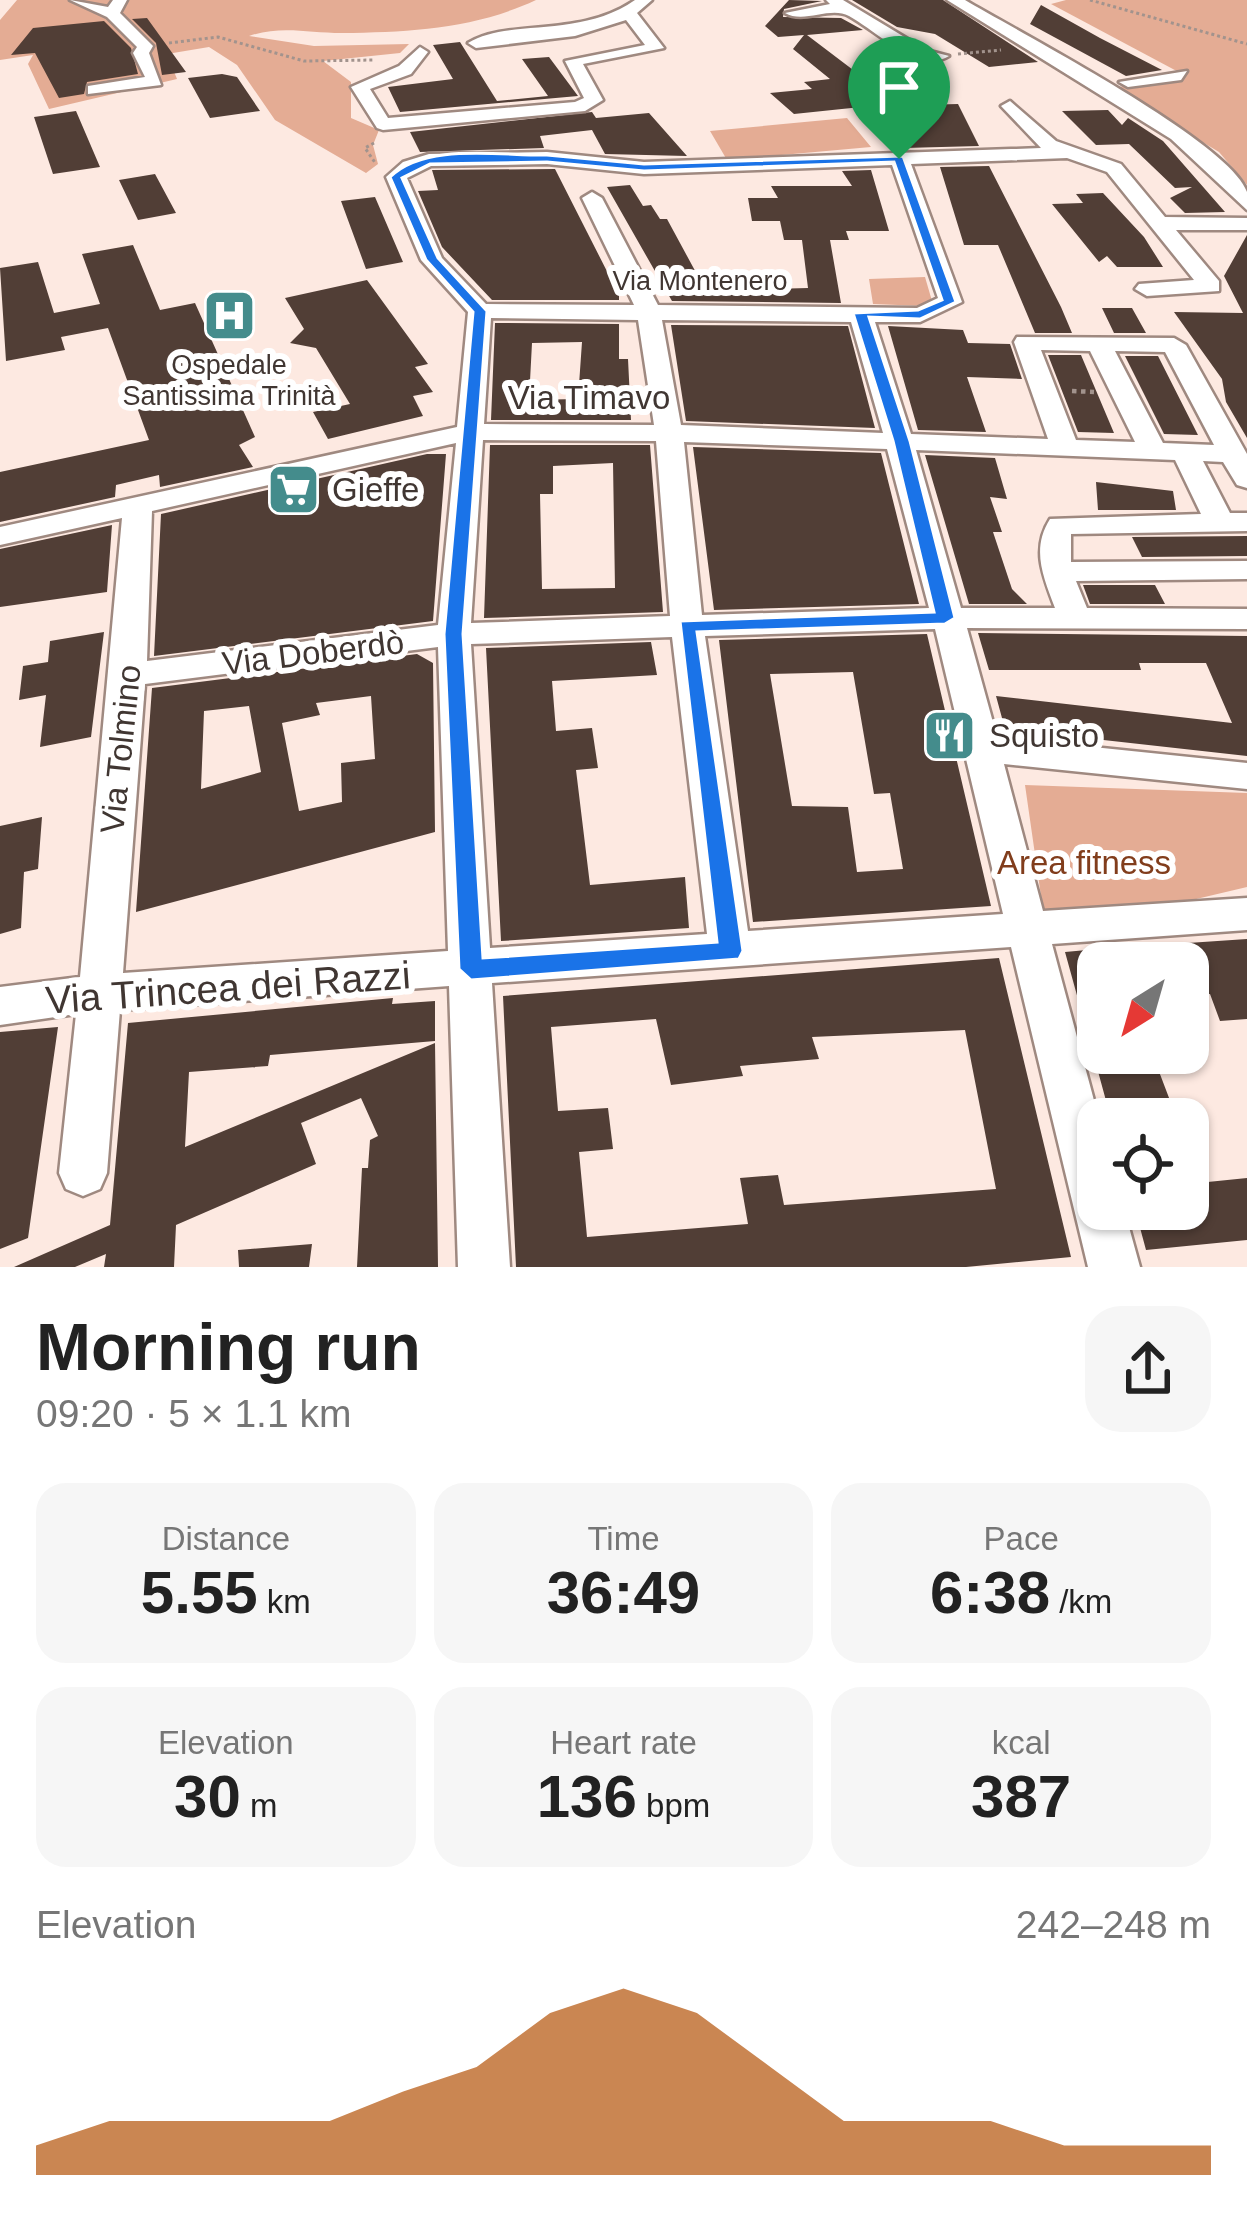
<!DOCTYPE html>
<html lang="en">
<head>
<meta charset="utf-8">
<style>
	:root { --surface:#fff; --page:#f6f6f6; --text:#222; --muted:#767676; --accent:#b45309 }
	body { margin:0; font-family:Helvetica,sans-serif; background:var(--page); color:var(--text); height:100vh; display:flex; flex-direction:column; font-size:45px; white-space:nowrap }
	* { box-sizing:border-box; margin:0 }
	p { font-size:39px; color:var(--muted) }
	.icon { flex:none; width:66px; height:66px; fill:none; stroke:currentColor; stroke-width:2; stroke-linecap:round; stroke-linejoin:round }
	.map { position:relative; height:1267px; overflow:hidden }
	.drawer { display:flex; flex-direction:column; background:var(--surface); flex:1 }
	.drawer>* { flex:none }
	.needle { width:78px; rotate:217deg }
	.fabs { position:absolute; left:1077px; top:942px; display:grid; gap:24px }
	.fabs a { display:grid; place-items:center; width:132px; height:132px; border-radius:24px; background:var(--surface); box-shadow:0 3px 9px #0004; font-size:60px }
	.pin { position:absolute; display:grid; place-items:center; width:102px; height:102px; color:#fff; margin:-123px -51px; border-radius:50% 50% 50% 0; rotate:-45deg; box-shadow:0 0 12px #0007 }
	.pin .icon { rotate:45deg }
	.round { display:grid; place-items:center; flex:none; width:126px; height:126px; border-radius:36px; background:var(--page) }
	.head { display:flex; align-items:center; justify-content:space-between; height:204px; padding:0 36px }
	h1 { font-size:66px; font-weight:600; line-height:90px }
	.stats { display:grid; grid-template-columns:repeat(3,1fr); gap:18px; height:204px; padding:12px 36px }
	.stats div { display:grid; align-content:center; border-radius:30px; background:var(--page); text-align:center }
	.stats b { font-size:60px; font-weight:600 }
	.stats small { font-size:33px; font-weight:400 }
	.stats p { font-size:33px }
	.chart { height:336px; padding:24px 36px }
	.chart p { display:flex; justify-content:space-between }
	.chart svg { width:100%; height:216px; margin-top:12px; fill:var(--accent); opacity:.7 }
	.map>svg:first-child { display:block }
	.green { fill:#e4ac94 }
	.building { fill:#513e36; fill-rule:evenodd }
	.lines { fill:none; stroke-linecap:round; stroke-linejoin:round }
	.minor-casing { stroke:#9f8980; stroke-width:5 }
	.path-far1 { stroke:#a2938d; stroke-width:3; stroke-dasharray:3 3; stroke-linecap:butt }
	.path { stroke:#a2938d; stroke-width:4.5; stroke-dasharray:4.5 4.5; stroke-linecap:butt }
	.minor { fill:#fff; fill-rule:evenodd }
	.route { fill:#1a73e8; stroke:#fff; stroke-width:3; fill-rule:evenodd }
	.labels { text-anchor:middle; stroke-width:12; stroke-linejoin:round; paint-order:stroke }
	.far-street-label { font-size:27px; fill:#403632; stroke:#fff }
	.far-poi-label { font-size:27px; fill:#403632; stroke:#fff }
	.street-label { font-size:33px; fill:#403632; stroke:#fff }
	.poi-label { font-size:33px; fill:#403632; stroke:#fff; text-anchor:start }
	.park-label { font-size:33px; fill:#813d1c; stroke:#fff }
	.near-street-label { font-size:39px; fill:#403632; stroke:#fff }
</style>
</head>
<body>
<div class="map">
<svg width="1247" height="1267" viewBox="0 0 1247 1267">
	<rect width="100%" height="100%" fill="#fde9e1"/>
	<path class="green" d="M 17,0 L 536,0 C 474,29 410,32 342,33 C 308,33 281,25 249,36 L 314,46 L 409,44 L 400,53 L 323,61 L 351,82 L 351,118 L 379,130 L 373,145 L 378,164 L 366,173 L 275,120 L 237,65 L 209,47 L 167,54 L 177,79 L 49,109 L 28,64 L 33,55 L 0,60 L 0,20 Z
		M 1066,0 L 1247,0 L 1247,185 L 1219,152 L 1112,88 L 1186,76 L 1051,4 Z
		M 847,118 L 871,147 L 727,160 L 710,131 Z
		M 925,277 L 932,301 L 923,306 L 873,304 L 869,279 Z
		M 1025,785 L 1247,793 L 1247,887 L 1192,900 L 1043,910 Z"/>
	<path class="building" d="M 789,0 L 822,1 L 784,9 L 783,17 L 841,18 L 863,30 L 807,35 L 865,79 L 919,74 L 921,105 L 958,104 L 979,146 L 904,148 L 889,125 L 881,125 L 861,107 L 794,114 L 770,93 L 812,89 L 804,82 L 830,79 L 793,49 L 804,35 L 778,37 L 765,26 Z
		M 852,0 L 943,0 L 1038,62 L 989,67 L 935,34 L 897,27 Z
		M 1041,5 L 1100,38 L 1162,70 L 1126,76 L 1030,24 Z
		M 147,18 L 186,72 L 162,75 L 156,43 L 132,19 Z
		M 104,21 L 131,48 L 138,74 L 87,82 L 84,94 L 59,98 L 35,53 L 11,55 L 33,28 Z
		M 460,42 L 497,101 L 548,96 L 522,59 L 549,57 L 578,96 L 400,112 L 388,87 L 453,79 L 433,45 Z
		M 222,74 L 237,77 L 260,111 L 210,118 L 188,78 Z
		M 1108,110 L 1122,125 L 1128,118 L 1163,141 L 1225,212 L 1185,213 L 1170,198 L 1192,187 L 1175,188 L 1129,144 L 1096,145 L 1062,111 Z
		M 76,111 L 100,167 L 53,174 L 34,117 Z
		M 592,112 L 596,118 L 649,113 L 687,156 L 605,154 L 592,130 L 540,136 L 544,148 L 420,152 L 410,132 Z
		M 989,166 L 1061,307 L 1072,333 L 1035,333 L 998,245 L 964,245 L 940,167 Z
		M 555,169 L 619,295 L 619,300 L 492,300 L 442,247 L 418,191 L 438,190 L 432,170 Z
		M 871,170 L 889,231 L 846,231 L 849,240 L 830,240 L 841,303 L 672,301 L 607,187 L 630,185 L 643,206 L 651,205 L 660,219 L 667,219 L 706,291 L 808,288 L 802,240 L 784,240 L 780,221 L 752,221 L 748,198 L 778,198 L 771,186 L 852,186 L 842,171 Z
		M 155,174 L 176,213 L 138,220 L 119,180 Z
		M 1103,193 L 1144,237 L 1163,267 L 1117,267 L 1107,256 L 1099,262 L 1052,204 L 1083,203 L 1076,194 Z
		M 375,197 L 403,262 L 366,269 L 341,201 Z
		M 1247,235 L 1247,438 L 1226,402 L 1222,379 L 1174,312 L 1243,313 L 1224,276 Z
		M 133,245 L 160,310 L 195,303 L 255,437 L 239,445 L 253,467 L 160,487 L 159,475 L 116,485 L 115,497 L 0,522 L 0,472 L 149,440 L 108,328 L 61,337 L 65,350 L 6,361 L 0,268 L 38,262 L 54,313 L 100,304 L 82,254 Z
		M 367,280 L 428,364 L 415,367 L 433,392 L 413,396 L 423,416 L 328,439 L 313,412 L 350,404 L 316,348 L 290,343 L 304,329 L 285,298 Z
		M 1102,308 L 1132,308 L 1146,333 L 1114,333 Z
		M 495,323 L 619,324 L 619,359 L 628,359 L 631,420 L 491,420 ZM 582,342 L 578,399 L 529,400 L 532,343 Z
		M 671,325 L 848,326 L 875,428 L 686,421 Z
		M 888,326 L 963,330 L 968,343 L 1010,344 L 1022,379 L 967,377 L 986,432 L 918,430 Z
		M 1048,355 L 1081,355 L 1114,433 L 1078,432 Z
		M 1125,356 L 1158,356 L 1198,435 L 1164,434 Z
		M 490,445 L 650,445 L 663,612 L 484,618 ZM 613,463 L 615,588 L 542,589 L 540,494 L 553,494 L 553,466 Z
		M 693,447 L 881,453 L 919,604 L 714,610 Z
		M 427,454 L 446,454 L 433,621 L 154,656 L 161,514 Z
		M 925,455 L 995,458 L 1007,499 L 990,497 L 1002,532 L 993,532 L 1012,589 L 1027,604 L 969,604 Z
		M 1096,482 L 1173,491 L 1176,510 L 1098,510 Z
		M 112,525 L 107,592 L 0,607 L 0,549 Z
		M 1247,536 L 1247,556 L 1142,557 L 1132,537 Z
		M 1083,585 L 1155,585 L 1165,604 L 1090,604 Z
		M 104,632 L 91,737 L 40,747 L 46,695 L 19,700 L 23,666 L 48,662 L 50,641 Z
		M 978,633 L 1247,636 L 1247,756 L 1005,729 L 996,696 L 1232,723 L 1206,663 L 1139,663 L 1141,670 L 989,670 Z
		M 927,634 L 991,906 L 753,922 L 719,640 ZM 853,672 L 874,794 L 890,793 L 903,869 L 857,872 L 848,807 L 792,806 L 770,674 Z
		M 651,642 L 657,675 L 552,681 L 556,731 L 592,728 L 598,768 L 576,770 L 590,885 L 685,877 L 689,928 L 501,941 L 486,648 Z
		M 417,654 L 433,663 L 435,832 L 136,912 L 152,688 ZM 371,696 L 375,759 L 341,763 L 342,802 L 299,811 L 282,723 L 320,715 L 316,703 ZM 249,706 L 261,772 L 201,789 L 204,711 Z
		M 42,817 L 38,869 L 24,872 L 21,928 L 0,934 L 0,826 Z
		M 1247,939 L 1247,1019 L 1220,1021 L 1210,994 L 1188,996 L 1188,943 Z
		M 1098,949 L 1098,1045 L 1091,1046 L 1065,952 Z
		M 999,958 L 1071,1257 L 966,1267 L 516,1267 L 503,996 ZM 656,1019 L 671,1085 L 743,1076 L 740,1066 L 819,1059 L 812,1037 L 965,1030 L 996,1189 L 784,1205 L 778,1175 L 740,1178 L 748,1224 L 587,1237 L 579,1152 L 613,1149 L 608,1108 L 558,1111 L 551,1027 Z
		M 393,998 L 392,1004 L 435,1001 L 435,1041 L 270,1055 L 268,1066 L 189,1072 L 185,1147 L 435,1043 L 438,1267 L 357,1267 L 362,1168 L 368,1168 L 370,1140 L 378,1136 L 361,1098 L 301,1123 L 316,1164 L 176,1225 L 174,1267 L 104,1267 L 106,1254 L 75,1267 L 14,1267 L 110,1225 L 128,1023 Z
		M 58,1027 L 28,1238 L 0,1249 L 0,1032 Z
		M 1093,1053 L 1152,1053 L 1177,1119 L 1111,1119 Z
		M 1247,1178 L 1247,1240 L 1146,1250 L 1135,1209 L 1188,1209 L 1188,1184 Z
		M 312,1244 L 309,1267 L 239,1267 L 238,1250 Z"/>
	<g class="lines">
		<defs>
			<path id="minor" d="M 70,0 L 108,7 L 113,0 L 127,0 L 120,13 L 153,46 L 149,53 L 161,85 L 88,94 L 88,86 L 145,77 L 133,53 L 137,47 L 107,17 Z
				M 635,0 L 652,0 L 637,13 L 664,48 L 583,64 L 603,100 L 585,111 L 383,130 L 377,128 L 351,87 L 399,66 L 420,47 L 428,52 L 411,74 L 370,89 L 388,118 L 575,102 L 584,98 L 565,61 L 645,45 L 626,20 L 575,36 L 476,48 L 468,43 C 509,18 579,39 635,0 Z
				M 826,0 L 843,0 L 926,50 L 949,56 C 920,75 875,30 849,16 C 830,6 804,24 785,13 L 830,4 Z
				M 947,0 L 965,0 C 1017,31 1231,142 1247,192 C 1247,198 1247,204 1247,210 L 1171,139 Z
				M 1187,71 L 1181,80 L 1128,87 L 1119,82 Z
				M 1010,101 L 1056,141 L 1121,164 L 1165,217 L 1247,218 L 1247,230 L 1176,230 L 1219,281 L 1219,291 L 1147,296 L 1135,289 L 1139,284 L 1194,280 L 1107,172 L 1067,158 L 911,164 L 962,302 L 920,322 L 875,322 L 911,434 L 1048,439 L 1014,342 L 1017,337 L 1174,338 L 1186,345 L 1247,454 L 1247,488 L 1237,485 L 1223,462 L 1203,461 L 1230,513 L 1247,513 L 1247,531 L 1071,534 L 1071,562 L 1247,561 L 1247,579 L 1076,581 L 1087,608 L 1247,609 L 1247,629 L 967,628 L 997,737 L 1247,763 L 1247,789 L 1004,764 L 1043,911 L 1247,898 L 1247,930 L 1052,944 L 1099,1119 L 1098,1209 L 1124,1209 L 1140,1267 L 1088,1267 L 1011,947 L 492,983 L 510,1267 L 458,1267 L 449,986 L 120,1010 L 107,1173 L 100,1189 L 83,1196 L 66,1189 L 59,1173 L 76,1014 L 0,1025 L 0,987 L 80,977 L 122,518 L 0,545 L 0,527 L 457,427 L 468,312 L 421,260 L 386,177 L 403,162 L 429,154 L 547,152 L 644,162 L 1041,148 L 1001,106 ZM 547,164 L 644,174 L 892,165 L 938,298 L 917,308 L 658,305 L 602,198 L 592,192 L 582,198 L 634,305 L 486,304 L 442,258 L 407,178 L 431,166 ZM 491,318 L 638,320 L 654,425 L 484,424 ZM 662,320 L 851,322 L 883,433 L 681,425 ZM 1041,350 L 1090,351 L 1135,442 L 1076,440 ZM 1115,351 L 1165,352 L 1214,445 L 1163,443 ZM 483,440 L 656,441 L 670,616 L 471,623 ZM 684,442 L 887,449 L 929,608 L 702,615 ZM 456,443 L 438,625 L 147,661 L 152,511 ZM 916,450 L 1175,460 L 1201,514 L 1050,519 C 1031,549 1043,576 1055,608 L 961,608 ZM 935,629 L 1003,914 L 748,931 L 705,636 ZM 672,637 L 707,934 L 490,948 L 471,644 ZM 438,647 L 448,951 L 123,973 L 145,684 Z"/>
		</defs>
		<use href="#minor" class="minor-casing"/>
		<path class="path-far1" d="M 1090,0 L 1247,44
			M 169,43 L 218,37 L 304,61 L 375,60
			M 958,54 L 1001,50
			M 374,143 L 365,148 L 376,164"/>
		<path class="path" d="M 1072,391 L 1094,392"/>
		<use href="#minor" class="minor"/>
	</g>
	<path class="route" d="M 547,155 L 644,164 L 903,156 L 956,302 L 920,319 L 869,317 L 910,441 L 955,618 L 945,624 L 697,632 L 743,951 L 739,959 L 471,980 L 459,969 L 444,634 L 473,312 L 426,260 L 390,177 C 425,142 501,156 547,155 ZM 547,162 L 644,171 L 894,162 L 942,300 L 918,310 L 853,313 L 893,441 L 934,612 L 680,621 L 717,942 L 483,958 L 463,634 L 487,311 L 438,258 L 402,178 L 430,164 Z"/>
	<defs>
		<symbol id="hospital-square" viewBox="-11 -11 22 22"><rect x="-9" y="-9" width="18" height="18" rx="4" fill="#448c8c" stroke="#fff"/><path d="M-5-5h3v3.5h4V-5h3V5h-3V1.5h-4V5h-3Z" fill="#fff"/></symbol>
		<symbol id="supermarket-square" viewBox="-11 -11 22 22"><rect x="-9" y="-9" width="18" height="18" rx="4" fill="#448c8c" stroke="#fff"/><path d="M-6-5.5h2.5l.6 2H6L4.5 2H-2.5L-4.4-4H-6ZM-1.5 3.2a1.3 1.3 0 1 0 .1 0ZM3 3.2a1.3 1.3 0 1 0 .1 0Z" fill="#fff"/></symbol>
		<symbol id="restaurant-square" viewBox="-11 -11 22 22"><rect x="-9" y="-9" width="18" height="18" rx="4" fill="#448c8c" stroke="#fff"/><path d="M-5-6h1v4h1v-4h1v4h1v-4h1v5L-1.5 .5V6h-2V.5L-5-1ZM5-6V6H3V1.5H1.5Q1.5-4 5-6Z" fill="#fff"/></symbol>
	</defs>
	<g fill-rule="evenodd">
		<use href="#hospital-square" x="200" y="286" width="59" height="59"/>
		<use href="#supermarket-square" x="264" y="460" width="59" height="59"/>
		<use href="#restaurant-square" x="920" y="706" width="59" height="59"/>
	</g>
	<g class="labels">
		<g class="far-street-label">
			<text x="700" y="290">Via Montenero</text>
		</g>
		<g class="far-poi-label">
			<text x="229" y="374">Ospedale<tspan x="229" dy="31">Santissima Trinità</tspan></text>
		</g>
		<g class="street-label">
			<text x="589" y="409">Via Timavo</text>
			<text transform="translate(313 652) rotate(-7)" y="12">Via Doberdò</text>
			<text transform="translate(120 749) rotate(-84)" y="12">Via Tolmino</text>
		</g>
		<g class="poi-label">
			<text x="332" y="501">Gieffe</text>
			<text x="989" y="747">Squisto</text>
		</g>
		<g class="park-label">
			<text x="1084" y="874">Area fitness</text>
		</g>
		<g class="near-street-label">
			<text transform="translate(228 987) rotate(-4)" y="14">Via Trincea dei Razzi</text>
		</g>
	</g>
</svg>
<div class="fabs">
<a><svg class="needle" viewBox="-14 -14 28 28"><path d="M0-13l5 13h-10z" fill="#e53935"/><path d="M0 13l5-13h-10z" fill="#767676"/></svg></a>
<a><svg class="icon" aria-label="locate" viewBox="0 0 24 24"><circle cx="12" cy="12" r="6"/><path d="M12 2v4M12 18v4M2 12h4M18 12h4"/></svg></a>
</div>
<div class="pin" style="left:899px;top:159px;background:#1e9e55"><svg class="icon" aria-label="arrive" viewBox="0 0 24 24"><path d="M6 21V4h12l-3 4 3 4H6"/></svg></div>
</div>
<section class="drawer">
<div class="head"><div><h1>Morning run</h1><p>09:20 · 5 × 1.1 km</p></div><a class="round"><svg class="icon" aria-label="share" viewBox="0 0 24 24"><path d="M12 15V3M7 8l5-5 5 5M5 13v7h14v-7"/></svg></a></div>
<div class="stats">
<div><p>Distance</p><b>5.55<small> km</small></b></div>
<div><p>Time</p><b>36:49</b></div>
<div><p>Pace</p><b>6:38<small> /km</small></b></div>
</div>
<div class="stats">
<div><p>Elevation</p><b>30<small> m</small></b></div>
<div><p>Heart rate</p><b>136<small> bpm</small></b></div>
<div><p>kcal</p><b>387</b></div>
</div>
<div class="chart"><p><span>Elevation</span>242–248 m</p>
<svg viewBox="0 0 160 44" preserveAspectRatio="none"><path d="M0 44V38L10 33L20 33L30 33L40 33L50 27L60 22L70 11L80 6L90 11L100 22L110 33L120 33L130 33L140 38L150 38L160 38V44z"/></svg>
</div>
</section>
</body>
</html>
